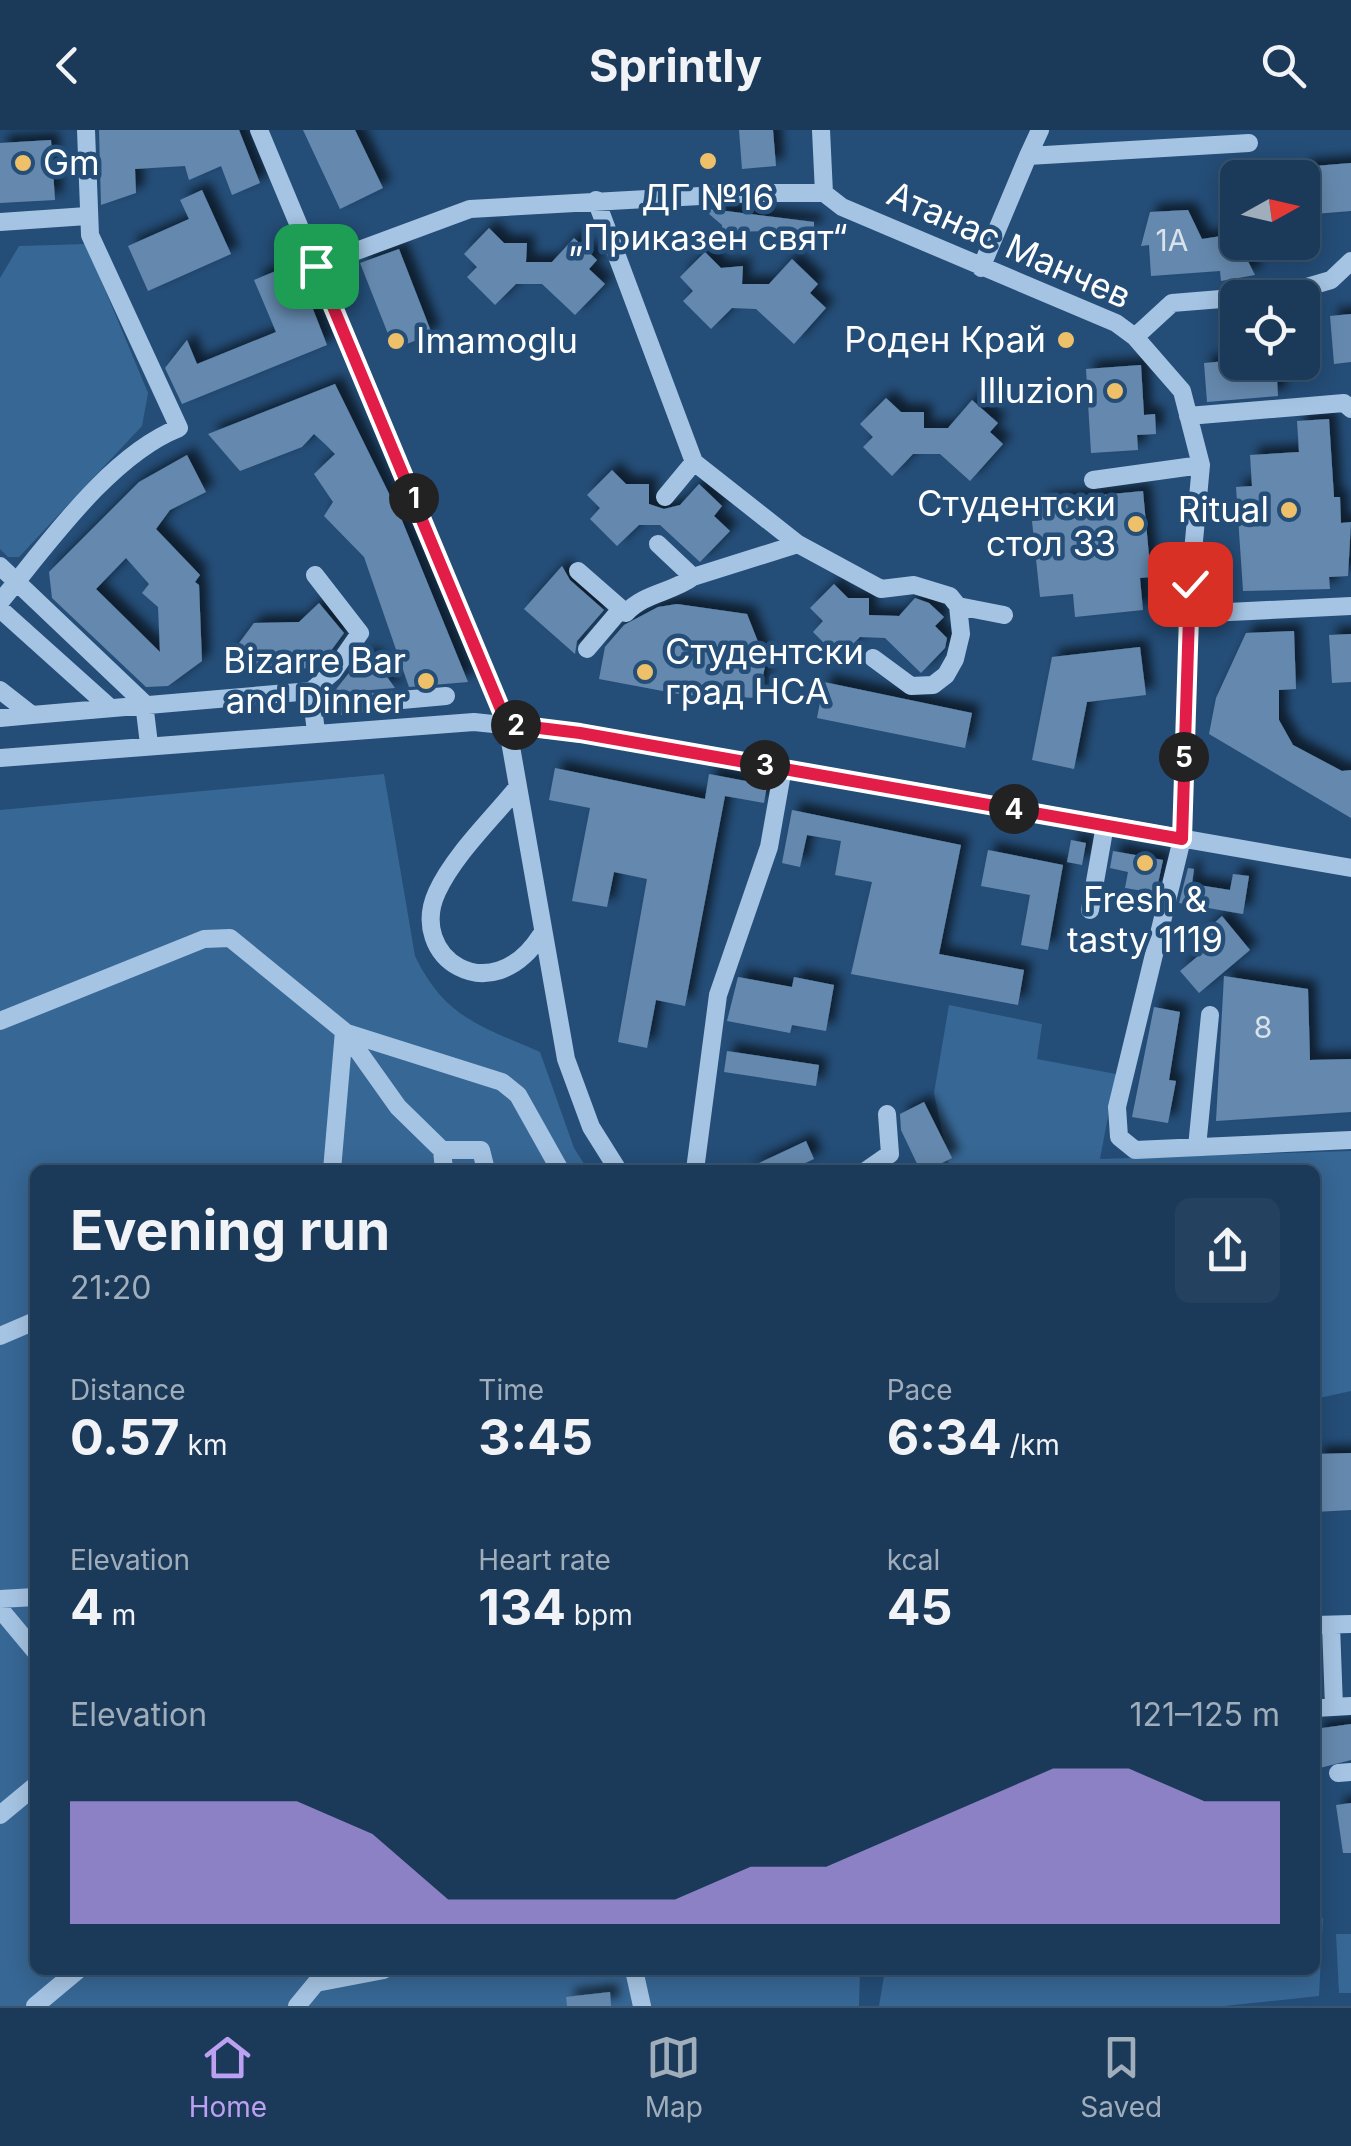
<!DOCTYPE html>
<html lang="en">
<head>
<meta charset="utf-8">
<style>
	:root { --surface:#1b3a59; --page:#24415f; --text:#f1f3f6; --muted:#a0adba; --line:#39546f; --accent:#bca0f2 }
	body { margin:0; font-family:Inter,sans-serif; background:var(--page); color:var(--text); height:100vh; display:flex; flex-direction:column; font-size:38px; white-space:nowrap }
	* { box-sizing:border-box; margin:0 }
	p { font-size:32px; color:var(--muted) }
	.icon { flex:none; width:55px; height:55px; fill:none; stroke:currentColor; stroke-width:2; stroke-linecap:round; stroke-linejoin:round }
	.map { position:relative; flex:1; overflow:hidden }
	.drawer { position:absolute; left:30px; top:1035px; width:1290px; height:810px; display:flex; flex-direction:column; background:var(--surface); border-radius:15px; box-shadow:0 5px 25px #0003,0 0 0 2px var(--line) }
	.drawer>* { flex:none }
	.needle { width:65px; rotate:82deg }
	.tools { position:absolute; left:1220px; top:30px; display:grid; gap:20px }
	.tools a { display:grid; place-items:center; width:100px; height:100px; border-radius:15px; background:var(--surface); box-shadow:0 5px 25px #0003,0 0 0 2px var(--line); font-size:50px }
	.pin { position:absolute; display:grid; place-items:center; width:85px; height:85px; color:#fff; margin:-42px; border-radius:20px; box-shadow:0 5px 15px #0006 }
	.km { position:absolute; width:50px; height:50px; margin:-25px; border-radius:50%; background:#222; color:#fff; font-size:28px; line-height:50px; text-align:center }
	.round { display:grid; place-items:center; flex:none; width:105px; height:105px; border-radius:15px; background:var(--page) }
	.summary { display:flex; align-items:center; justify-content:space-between; height:170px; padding:0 40px }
	h1 { font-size:55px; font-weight:700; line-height:75px }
	.stats { display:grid; grid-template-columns:repeat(3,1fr); gap:15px; height:170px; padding:10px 40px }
	.stats div { display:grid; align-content:center }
	.stats b { font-size:50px; font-weight:700 }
	.stats small { font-size:28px; font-weight:400 }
	.stats p { font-size:28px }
	.chart { height:280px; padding:20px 40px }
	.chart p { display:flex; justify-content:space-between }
	.chart svg { width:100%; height:180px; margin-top:10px; fill:var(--accent); opacity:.7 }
	header { display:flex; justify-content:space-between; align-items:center; height:130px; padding:0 40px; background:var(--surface); font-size:45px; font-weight:700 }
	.menu { display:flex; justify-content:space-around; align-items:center; height:140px; border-top:2px solid var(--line); background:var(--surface); font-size:28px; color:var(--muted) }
	.menu a { display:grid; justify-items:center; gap:5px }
	.menu .selected { color:var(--accent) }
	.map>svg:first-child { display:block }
	.green { fill:#376795 }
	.building { fill:#6589ae; fill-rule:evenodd; filter:url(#shadow) }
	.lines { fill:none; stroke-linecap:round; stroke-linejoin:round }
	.minor { stroke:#a5c4e3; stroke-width:18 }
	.route-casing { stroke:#fff; stroke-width:20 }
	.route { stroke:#e11d48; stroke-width:12 }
	.poi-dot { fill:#edc069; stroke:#244d77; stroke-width:4 }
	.labels { text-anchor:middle; stroke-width:9; stroke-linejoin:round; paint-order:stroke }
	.number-label { font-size:30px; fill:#d8e2eb }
	.poi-label { font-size:35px; fill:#fff; stroke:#244d77; text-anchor:end }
	.street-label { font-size:35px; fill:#fff; stroke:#244d77 }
</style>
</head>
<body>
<header><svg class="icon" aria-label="back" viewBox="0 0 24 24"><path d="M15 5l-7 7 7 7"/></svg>Sprintly<svg class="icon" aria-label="search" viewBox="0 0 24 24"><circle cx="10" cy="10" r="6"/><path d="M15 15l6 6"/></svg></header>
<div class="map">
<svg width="1351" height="1876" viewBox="0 0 1351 1876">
	<defs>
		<filter id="shadow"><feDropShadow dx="8" dy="-8" stdDeviation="5" flood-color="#0009"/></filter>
	</defs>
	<rect width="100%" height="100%" fill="#244d77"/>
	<path class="green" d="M 86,114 L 148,263 L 142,296 L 19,427 L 8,427 L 0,419 L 0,148 L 19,116 Z
		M 384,644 L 415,826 C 445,888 481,896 540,922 L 574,1018 L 588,1040 L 35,1040 L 35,1840 L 860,1840 L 859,1876 L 0,1876 L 0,680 Z
		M 949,875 L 1042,894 L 1037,929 L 1116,944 L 1100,1029 L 1351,1021 L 1351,1261 L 1315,1269 L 1315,1040 L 950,1040 L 934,963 Z
		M 1315,1787 L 1323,1788 L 1319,1866 L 1224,1876 L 879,1876 L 885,1840 L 1315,1840 Z
		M 1336,1804 L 1351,1804 L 1351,1863 L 1339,1863 Z"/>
	<path class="building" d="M 99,0 L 239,0 L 260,53 L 232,65 L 221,36 L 189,50 L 185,36 L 135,39 L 136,63 L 101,75 Z
		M 303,0 L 355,0 L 383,58 L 340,79 Z
		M 739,0 L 773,0 L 776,36 L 742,39 Z
		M 51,10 L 55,70 L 0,73 L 0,13 Z
		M 1351,33 L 1351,81 L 1302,85 L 1302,37 Z
		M 202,60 L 231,124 L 148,161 L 128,116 L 189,89 L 180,70 Z
		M 702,78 L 814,92 L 814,100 L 722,102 L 722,95 Z
		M 1188,80 L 1202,109 L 1234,104 L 1255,145 L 1221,151 L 1220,141 L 1151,146 L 1149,115 L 1141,116 L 1150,82 Z
		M 489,98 L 504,113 L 527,113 L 526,132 L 552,132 L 574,108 L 597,130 L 589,139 L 605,154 L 575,185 L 542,154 L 516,154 L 495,175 L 467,147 L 477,137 L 464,124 Z
		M 399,119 L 432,204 L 394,219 L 360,133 Z
		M 705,122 L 721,138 L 743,136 L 742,154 L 769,154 L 792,129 L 818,154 L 810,163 L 826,178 L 794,214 L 756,179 L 732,178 L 711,199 L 683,171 L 693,161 L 680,147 Z
		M 295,133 L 327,215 L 182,274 L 165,238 L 187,210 L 197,234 L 276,202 L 254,150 Z
		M 1351,184 L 1351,232 L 1334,234 L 1330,186 Z
		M 1238,230 L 1276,232 L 1278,266 L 1207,272 L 1204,233 Z
		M 1141,235 L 1144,285 L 1155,284 L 1156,304 L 1137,305 L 1138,320 L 1091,323 L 1086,239 Z
		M 335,254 L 401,388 L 468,552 L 409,557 L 364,427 L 324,386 L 333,372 L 314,344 L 335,324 L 325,314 L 314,304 L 302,317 L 240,341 L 208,304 Z
		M 886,268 L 901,282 L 924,282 L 924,298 L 948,298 L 972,270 L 998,293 L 990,302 L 1003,314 L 970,351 L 940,324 L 913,324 L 892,346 L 863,317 L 873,307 L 860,294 Z
		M 1329,289 L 1334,367 L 1340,367 L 1341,393 L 1351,392 L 1348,446 L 1329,447 L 1330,459 L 1243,461 L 1236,357 L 1252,356 L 1250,325 L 1299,322 L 1297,291 Z
		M 187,325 L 206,362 L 170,380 L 156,399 L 200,445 L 195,452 L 199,455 L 202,531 L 168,556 L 146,557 L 52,468 L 49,442 L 139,352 ZM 126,428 L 149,454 L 142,463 L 158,477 L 160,522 L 96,459 Z
		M 612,340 L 626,354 L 649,354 L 649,374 L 664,379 L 680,375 L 699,354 L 722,376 L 714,386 L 730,401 L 700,432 L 660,395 L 639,395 L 617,416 L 590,389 L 600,378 L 587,365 Z
		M 1143,361 L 1151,447 L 1140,448 L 1143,480 L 1075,487 L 1073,464 L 1040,467 L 1032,391 L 1042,390 L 1040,371 Z
		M 562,436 L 570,450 L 604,480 L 577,511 L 575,524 L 524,479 Z
		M 834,454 L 848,468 L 869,468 L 869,485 L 899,486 L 915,468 L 929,473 L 944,487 L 935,496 L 947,508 L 945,518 L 921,543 L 885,508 L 860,507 L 839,528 L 813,502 L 823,491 L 810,478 Z
		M 319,473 L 344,503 L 319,537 L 235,545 L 222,536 L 254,493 L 299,492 Z
		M 677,474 L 747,484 L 766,532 L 758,568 L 684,565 L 599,549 L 605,517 L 624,495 L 658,477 Z
		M 1294,501 L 1296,559 L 1279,560 L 1279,590 L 1293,615 L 1342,641 L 1351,640 L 1351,688 L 1209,604 L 1216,568 L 1246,503 Z
		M 1351,504 L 1351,552 L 1332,553 L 1329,505 Z
		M 1140,517 L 1146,565 L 1087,572 L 1074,639 L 1032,630 L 1052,527 Z
		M 372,526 L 395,558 L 333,563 L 361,528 Z
		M 824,552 L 972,583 L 965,618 L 817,588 Z
		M 555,638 L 705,669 L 709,644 L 767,655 L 764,673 L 725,666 L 685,876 L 656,870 L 647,918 L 618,912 L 647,749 L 614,742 L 607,777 L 572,771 L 590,678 L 549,670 Z
		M 792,680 L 961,715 L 939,824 L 1024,840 L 1018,875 L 851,844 L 872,752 L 835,745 L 841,711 L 807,705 L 800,737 L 782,733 Z
		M 1071,710 L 1086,713 L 1082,735 L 1067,732 Z
		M 988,720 L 1063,735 L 1048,820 L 1021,815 L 1030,765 L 981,756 Z
		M 1113,721 L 1163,730 L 1156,763 L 1125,758 L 1128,742 L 1110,738 Z
		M 1188,738 L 1194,739 L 1192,754 L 1230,760 L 1233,744 L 1249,746 L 1243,784 L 1179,773 Z
		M 1222,786 L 1250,820 L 1199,863 L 1180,841 L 1209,817 L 1200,806 Z
		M 1224,846 L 1308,859 L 1310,930 L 1351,929 L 1351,982 L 1216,991 Z
		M 738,847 L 792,857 L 794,847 L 834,855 L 826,901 L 792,895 L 790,903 L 727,891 Z
		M 1154,877 L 1180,882 L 1169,950 L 1176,951 L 1168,993 L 1132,987 Z
		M 727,921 L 819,935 L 816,956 L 724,942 Z
		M 924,972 L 952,1028 L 928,1040 L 920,1040 L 901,1000 L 900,984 Z
		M 806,1011 L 814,1029 L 790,1040 L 744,1040 Z
		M 1351,1323 L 1351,1380 L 1315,1382 L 1315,1324 Z
		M 1351,1594 L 1351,1630 L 1320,1638 L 1315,1599 Z
		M 1351,1673 L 1351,1723 L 1343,1723 L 1336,1675 Z
		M 610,1862 L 611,1876 L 567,1876 L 566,1867 Z"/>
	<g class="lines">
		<path class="minor" d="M 259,0 L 507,594 L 566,929 L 591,997 L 618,1040
			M 821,0 L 824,63 L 842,77 L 1116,193 L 1135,207 L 1182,261 L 1201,335 L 1190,454 L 1182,709 L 1117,977 L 1119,1007 L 1135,1020 L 1351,1010
			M 1028,26 L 1040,0
			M 596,70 L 694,332 L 798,414 L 881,459 L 914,455 L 950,466 L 958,476 L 961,504 L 955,529 L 946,545 L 933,555 L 911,556 L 873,528
			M 0,92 L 87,86
			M 316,136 L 470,79 L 754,63 L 824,63
			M 981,138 L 1028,26 L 1249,13
			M 1135,207 L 1172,173 L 1283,164 L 1331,150 L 1351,131
			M 1188,286 L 1344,273 L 1351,279
			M 1093,350 L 1201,335
			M 665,367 L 694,332
			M 658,414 L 693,447 L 798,414
			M 0,436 L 144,573 L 149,614
			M 578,441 L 626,483 C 644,463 671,463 693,447
			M 0,472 C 47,415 110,325 179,298 L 90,105 L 86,0
			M 958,476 L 1004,485
			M 0,479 L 107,575
			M 1188,484 L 1351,476
			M 587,519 L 621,479
			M 0,560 L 32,585 L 311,561 L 316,602
			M 311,561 L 333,542 L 360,503 L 315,445
			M 313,578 L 446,566
			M 0,588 L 32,585
			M 0,628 L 474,592 L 581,603 L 1351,738
			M 517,658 C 491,690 454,725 437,762 C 407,827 491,883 541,805
			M 1090,780 L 1105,695
			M 0,891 L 204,809 L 230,808 L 344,901 L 398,977 L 442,1020 L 444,1040
			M 344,902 L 502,952 L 518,965 L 560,1040
			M 1197,1017 L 1210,885
			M 442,1020 L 481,1020 L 486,1040
			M 332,1040 L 344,901
			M 695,1040 L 718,865 L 769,717 L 783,638
			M 867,1040 L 890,1024 L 887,984
			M 0,1206 L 35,1191
			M 0,1469 L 35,1467
			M 0,1479 L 35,1521
			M 1315,1495 L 1351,1494
			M 1331,1495 L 1334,1577
			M 1315,1578 L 1351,1576
			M 1338,1643 L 1351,1642
			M 0,1685 L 35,1656
			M 634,1840 L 642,1876
			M 35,1876 L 78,1840
			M 297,1876 L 316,1853 L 384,1840"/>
	</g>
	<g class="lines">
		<defs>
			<path id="route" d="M 316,136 L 507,594 L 580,603 L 1182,709 L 1190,454"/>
		</defs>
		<use href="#route" class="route-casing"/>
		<use href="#route" class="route"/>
	</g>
	<g class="poi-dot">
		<circle cx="708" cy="31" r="10"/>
		<circle cx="23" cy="33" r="10"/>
		<circle cx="1066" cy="210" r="10"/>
		<circle cx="396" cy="211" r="10"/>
		<circle cx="1115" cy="261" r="10"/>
		<circle cx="1289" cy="380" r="10"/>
		<circle cx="1136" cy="394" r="10"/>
		<circle cx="645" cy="542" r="10"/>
		<circle cx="426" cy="551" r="10"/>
		<circle cx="1145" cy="733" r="10"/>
	</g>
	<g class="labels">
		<g class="number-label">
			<text x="1172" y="121">1А</text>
			<text x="1263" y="908">8</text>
		</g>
		<g class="poi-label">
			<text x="43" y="45" text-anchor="start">Gm</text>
			<text x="708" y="80" text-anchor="middle">ДГ №16<tspan x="708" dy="40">„Приказен свят“</tspan></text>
			<text x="1046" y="222">Роден Край</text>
			<text x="416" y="223" text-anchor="start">Imamoglu</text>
			<text x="1095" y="273">Illuzion</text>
			<text x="1116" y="386">Студентски<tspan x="1116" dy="40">стол 33</tspan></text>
			<text x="1269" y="392">Ritual</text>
			<text x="665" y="534" text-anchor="start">Студентски<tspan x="665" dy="40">град НСА</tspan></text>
			<text x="406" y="543">Bizarre Bar<tspan x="406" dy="40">and Dinner</tspan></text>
			<text x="1145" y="782" text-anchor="middle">Fresh &amp;<tspan x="1145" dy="40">tasty 1119</tspan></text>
		</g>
		<g class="street-label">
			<text transform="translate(1009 115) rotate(24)" y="12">Атанас Манчев</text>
		</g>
	</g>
</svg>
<div class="tools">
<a><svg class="needle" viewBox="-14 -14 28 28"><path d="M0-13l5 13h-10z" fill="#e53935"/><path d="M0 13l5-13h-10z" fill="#a0adba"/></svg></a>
<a><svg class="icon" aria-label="locate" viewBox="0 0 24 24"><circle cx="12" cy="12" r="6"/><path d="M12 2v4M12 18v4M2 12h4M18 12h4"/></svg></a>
</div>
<div class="pin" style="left:316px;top:136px;background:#1e9e55"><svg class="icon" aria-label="arrive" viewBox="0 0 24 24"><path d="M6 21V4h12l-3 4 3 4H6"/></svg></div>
<div class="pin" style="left:1190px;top:454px;background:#d93025"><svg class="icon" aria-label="check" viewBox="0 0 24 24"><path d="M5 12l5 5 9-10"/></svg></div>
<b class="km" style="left:414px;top:368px">1</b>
<b class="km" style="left:516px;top:595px">2</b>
<b class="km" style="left:765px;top:635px">3</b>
<b class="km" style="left:1014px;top:679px">4</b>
<b class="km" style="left:1184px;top:627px">5</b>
<section class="drawer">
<div class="summary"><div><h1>Evening run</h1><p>21:20</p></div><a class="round"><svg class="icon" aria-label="share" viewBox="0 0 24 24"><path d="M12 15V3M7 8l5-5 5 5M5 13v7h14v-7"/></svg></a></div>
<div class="stats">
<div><p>Distance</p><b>0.57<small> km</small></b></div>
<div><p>Time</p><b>3:45</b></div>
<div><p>Pace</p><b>6:34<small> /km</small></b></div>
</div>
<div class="stats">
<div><p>Elevation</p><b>4<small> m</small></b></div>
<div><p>Heart rate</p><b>134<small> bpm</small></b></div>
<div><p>kcal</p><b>45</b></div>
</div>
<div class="chart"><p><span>Elevation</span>121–125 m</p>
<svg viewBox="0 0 160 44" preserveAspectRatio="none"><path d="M0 44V14L10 14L20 14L30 14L40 22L50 38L60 38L70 38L80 38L90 30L100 30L110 22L120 14L130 6L140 6L150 14L160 14V44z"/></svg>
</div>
</section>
</div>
<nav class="menu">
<a class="selected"><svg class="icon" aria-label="home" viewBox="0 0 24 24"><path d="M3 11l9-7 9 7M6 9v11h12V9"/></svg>Home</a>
<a><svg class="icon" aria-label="map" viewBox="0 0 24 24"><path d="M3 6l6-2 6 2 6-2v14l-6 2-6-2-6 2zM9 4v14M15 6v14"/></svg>Map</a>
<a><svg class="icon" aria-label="saved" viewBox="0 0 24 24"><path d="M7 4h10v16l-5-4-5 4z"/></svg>Saved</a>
</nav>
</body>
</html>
